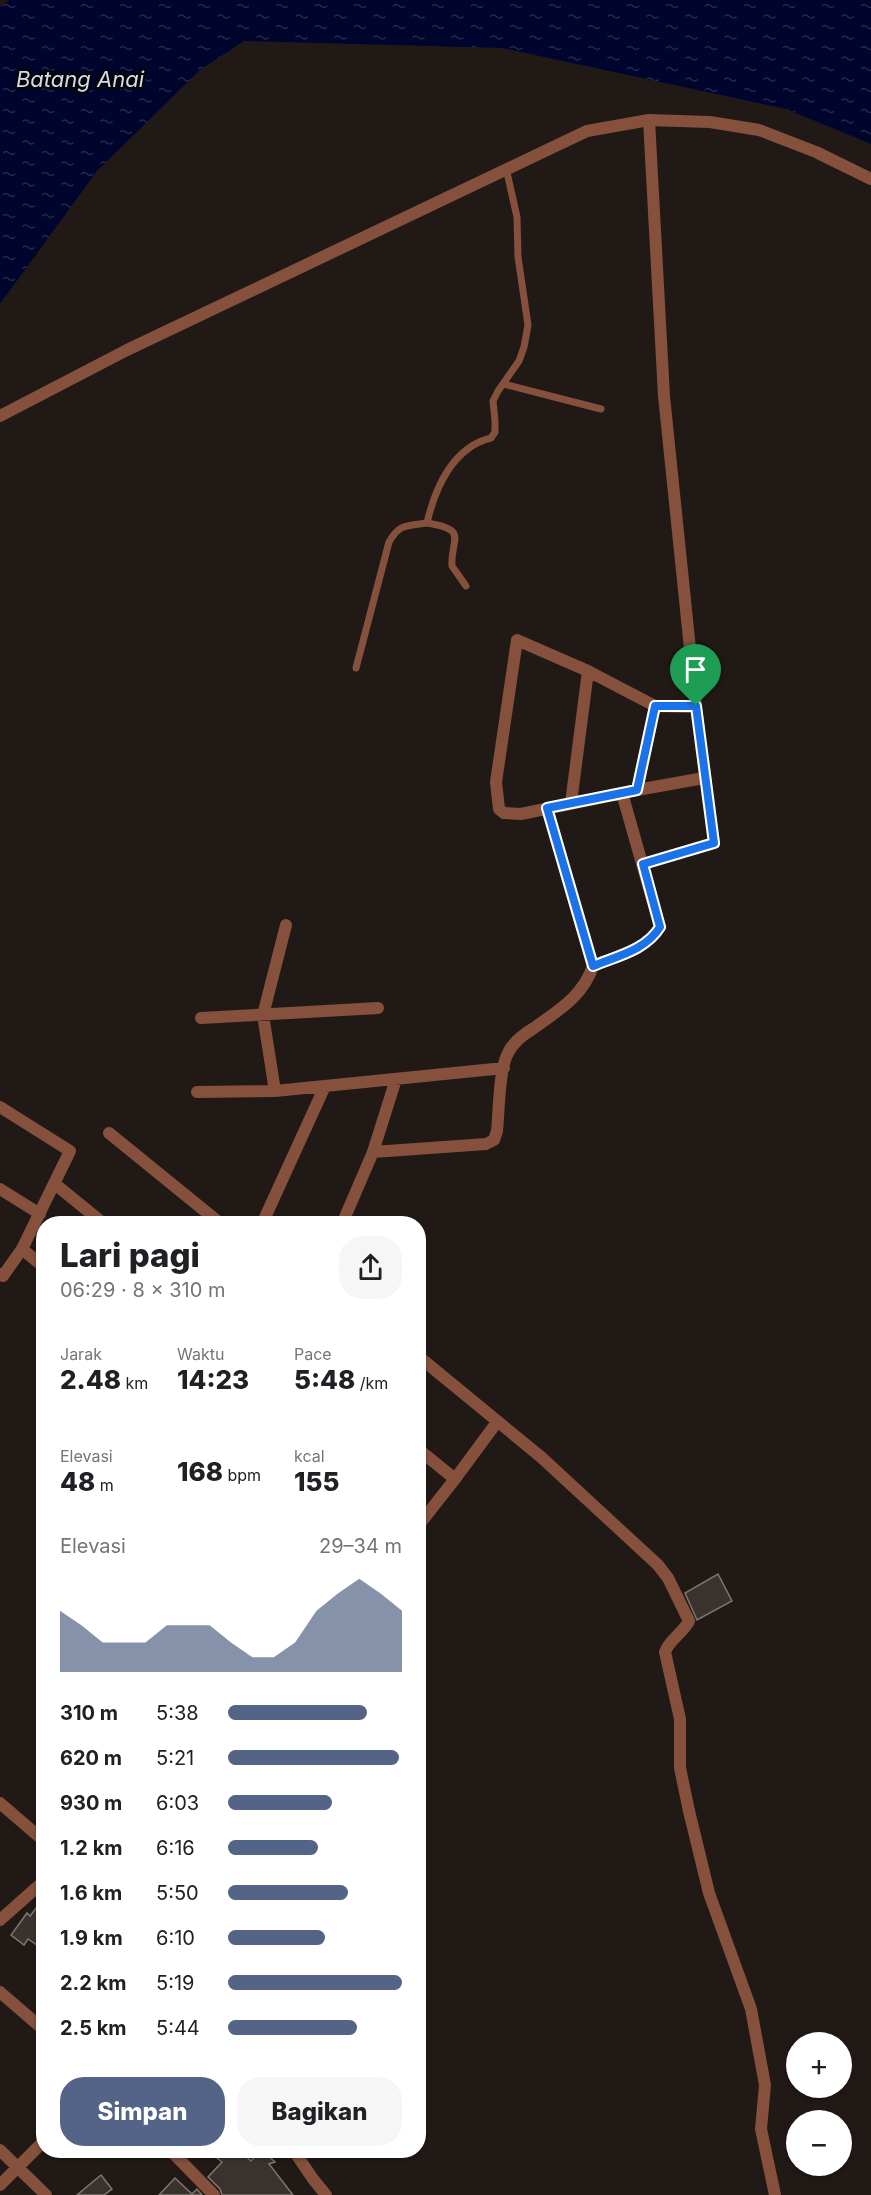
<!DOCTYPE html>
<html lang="id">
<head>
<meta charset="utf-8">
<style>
	:root { --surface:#fff; --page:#f6f6f6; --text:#202124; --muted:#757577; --accent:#536486 }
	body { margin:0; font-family:Inter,sans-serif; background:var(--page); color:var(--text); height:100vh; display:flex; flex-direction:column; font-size:22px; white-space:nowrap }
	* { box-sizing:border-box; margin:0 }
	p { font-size:20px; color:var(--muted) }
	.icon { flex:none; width:33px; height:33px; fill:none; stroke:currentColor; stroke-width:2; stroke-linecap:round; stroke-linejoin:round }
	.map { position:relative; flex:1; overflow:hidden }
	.panel { position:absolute; left:36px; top:1216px; width:390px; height:942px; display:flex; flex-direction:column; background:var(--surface); border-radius:24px; box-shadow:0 2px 4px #0004 }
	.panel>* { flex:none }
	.buttons { position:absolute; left:786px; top:2032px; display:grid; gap:12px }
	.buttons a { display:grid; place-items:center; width:66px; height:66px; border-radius:50%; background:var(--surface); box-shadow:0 2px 4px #0004; font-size:30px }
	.pin { position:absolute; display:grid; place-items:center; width:51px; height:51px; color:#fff; margin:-62px -26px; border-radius:50% 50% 50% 0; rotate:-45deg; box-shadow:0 0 6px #0007 }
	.pin .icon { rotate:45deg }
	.round { display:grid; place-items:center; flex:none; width:63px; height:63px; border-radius:24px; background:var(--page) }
	.headline { display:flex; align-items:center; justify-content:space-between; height:102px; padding:0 24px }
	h1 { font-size:33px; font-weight:800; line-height:45px }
	.stats { display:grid; grid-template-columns:repeat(3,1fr); gap:9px; height:102px; padding:6px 24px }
	.stats div { display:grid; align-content:center }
	.stats b { font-size:26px; font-weight:800 }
	.stats small { font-size:16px; font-weight:400 }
	.stats p { font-size:16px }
	.chart { height:168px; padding:12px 24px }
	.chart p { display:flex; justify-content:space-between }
	.chart svg { width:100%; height:108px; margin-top:6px; fill:var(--accent); opacity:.7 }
	.cta { display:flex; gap:12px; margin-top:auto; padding:12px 24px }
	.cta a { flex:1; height:69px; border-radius:24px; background:var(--accent); color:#fff; font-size:24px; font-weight:800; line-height:69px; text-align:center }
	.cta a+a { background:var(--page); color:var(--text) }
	ul { padding:0 24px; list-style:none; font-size:20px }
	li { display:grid; grid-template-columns:96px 72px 1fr; align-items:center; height:45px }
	li i { height:15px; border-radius:8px; background:var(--accent) }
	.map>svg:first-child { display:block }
	.water { fill:url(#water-ripples) }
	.building { fill:#3a332d; stroke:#7e766f; stroke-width:1.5 }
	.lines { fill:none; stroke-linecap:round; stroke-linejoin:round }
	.service { stroke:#85513d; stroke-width:7 }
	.minor { stroke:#85513d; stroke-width:12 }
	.tertiary { stroke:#85513d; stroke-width:12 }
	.route-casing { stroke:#fff; stroke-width:12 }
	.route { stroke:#1a73e8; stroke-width:8 }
	.labels { text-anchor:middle; stroke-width:5; stroke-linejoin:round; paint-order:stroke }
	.water-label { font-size:22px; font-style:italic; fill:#d0ddef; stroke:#080505 }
</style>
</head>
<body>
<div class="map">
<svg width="871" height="2195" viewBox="0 0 871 2195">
	<defs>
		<pattern id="water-ripples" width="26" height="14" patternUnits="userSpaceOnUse" patternTransform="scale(1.5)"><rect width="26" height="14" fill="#00052e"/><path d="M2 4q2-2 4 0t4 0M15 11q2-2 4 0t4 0" fill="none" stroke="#25294b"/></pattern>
	</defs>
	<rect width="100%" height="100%" fill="#211916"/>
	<path class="water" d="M 9,0 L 871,0 L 871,144 L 786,109 L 502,48 L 244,41 L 200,70 L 97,171 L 0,304 L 0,7 Z"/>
	<path class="building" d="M 718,1574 L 732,1601 L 697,1620 L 685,1593 Z
		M 44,1898 L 44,1950 L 28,1939 L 24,1945 L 11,1935 L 27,1913 L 30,1916 Z
		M 208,2151 L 240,2151 L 251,2161 L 260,2151 L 263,2151 L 275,2162 L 269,2164 L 293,2195 L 222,2195 L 220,2189 L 208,2177 L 222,2162 Z
		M 101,2175 L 112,2189 L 104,2195 L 77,2195 Z
		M 175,2178 L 192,2194 L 197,2189 L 202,2195 L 159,2195 Z"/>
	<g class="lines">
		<path class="service" d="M 504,384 L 601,409
			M 466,586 L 452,566 C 450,539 470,530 427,523 C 435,488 453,447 491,438 L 495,432 L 495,421 L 493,401 L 498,391 L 519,361 L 524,347 L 528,325 L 518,257 L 517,217 L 506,168
			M 356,668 L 389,542 C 400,523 407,526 427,523"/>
		<path class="minor" d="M 588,671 L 655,706
			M 637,790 L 704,778
			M 571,803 L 588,671 L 517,640 L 496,782 L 499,809 L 504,813 L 521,814 L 637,790 L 655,706 L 696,707 L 664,396 L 649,120
			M 643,864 L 714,843 L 696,707
			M 593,966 C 617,956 646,950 660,927 L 622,793
			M 201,1018 L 378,1008
			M 275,1091 L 263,1015 L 286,925
			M 197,1092 L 275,1091 L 504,1068
			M 0,1107 L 70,1151 L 22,1249 L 44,1267
			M 109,1133 L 221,1224
			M 373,1152 L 486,1144 L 494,1140 L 497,1131 C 499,1111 499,1069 508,1053 C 513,1042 524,1034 534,1028 C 559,1010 583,996 593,966 L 547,808
			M 55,1184 L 104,1224
			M 0,1189 L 40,1214
			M 262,1224 L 325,1086
			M 342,1224 L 373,1152 L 396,1079
			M 0,1274 L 3,1276 L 22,1249
			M 418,1356 L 541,1457 L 658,1565 L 668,1578 L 689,1621 C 683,1633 669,1640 665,1652 L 680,1719 L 680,1768 L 689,1811 L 709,1893 L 751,2009 L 765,2085 L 761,2129 L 775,2195
			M 418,1449 L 455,1479 L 497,1422
			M 418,1526 L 455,1479
			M 0,1803 L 44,1841
			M 0,1920 L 44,1881
			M 0,1992 L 44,2030
			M 0,2150 L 46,2195
			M 171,2151 L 214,2195
			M 294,2151 L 313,2179 L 326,2195
			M 0,2185 L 44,2141"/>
		<path class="tertiary" d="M 0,416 L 127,350 L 587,131 L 649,120 L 710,122 L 759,130 L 816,152 L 871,179"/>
	</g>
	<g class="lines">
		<defs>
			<path id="route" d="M 655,706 L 696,706 L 714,843 L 643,864 L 660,927 C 646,950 617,956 593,966 L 547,808 L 637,790 Z"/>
		</defs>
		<use href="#route" class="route-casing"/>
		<use href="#route" class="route"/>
	</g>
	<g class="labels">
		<g class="water-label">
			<text x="80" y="87">Batang Anai</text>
		</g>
	</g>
</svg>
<div class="buttons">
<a>+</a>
<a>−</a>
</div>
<div class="pin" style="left:696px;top:706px;background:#1e9e55"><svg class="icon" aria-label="arrive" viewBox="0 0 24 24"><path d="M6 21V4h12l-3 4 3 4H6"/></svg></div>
<section class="panel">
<div class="headline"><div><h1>Lari pagi</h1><p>06:29 · 8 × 310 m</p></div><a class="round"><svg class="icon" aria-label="share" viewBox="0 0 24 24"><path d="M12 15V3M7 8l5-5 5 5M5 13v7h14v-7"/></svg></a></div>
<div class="stats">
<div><p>Jarak</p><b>2.48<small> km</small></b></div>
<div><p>Waktu</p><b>14:23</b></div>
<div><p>Pace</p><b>5:48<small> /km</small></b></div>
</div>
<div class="stats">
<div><p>Elevasi</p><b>48<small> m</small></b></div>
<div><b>168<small> bpm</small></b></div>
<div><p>kcal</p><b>155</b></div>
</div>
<div class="chart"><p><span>Elevasi</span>29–34 m</p>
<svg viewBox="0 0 160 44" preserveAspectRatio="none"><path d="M0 44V19L10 25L20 32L30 32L40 32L50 25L60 25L70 25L80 32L90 38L100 38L110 32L120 19L130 12L140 6L150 12L160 19V44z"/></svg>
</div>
<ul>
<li><b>310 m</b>5:38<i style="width:80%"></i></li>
<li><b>620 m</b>5:21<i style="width:98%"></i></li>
<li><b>930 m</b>6:03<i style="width:60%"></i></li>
<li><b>1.2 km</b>6:16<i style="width:52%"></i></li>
<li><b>1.6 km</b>5:50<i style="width:69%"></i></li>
<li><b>1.9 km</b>6:10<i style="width:56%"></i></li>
<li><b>2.2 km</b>5:19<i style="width:100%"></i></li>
<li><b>2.5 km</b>5:44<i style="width:74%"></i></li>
</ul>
<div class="cta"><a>Simpan</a><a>Bagikan</a></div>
</section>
</div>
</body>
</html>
